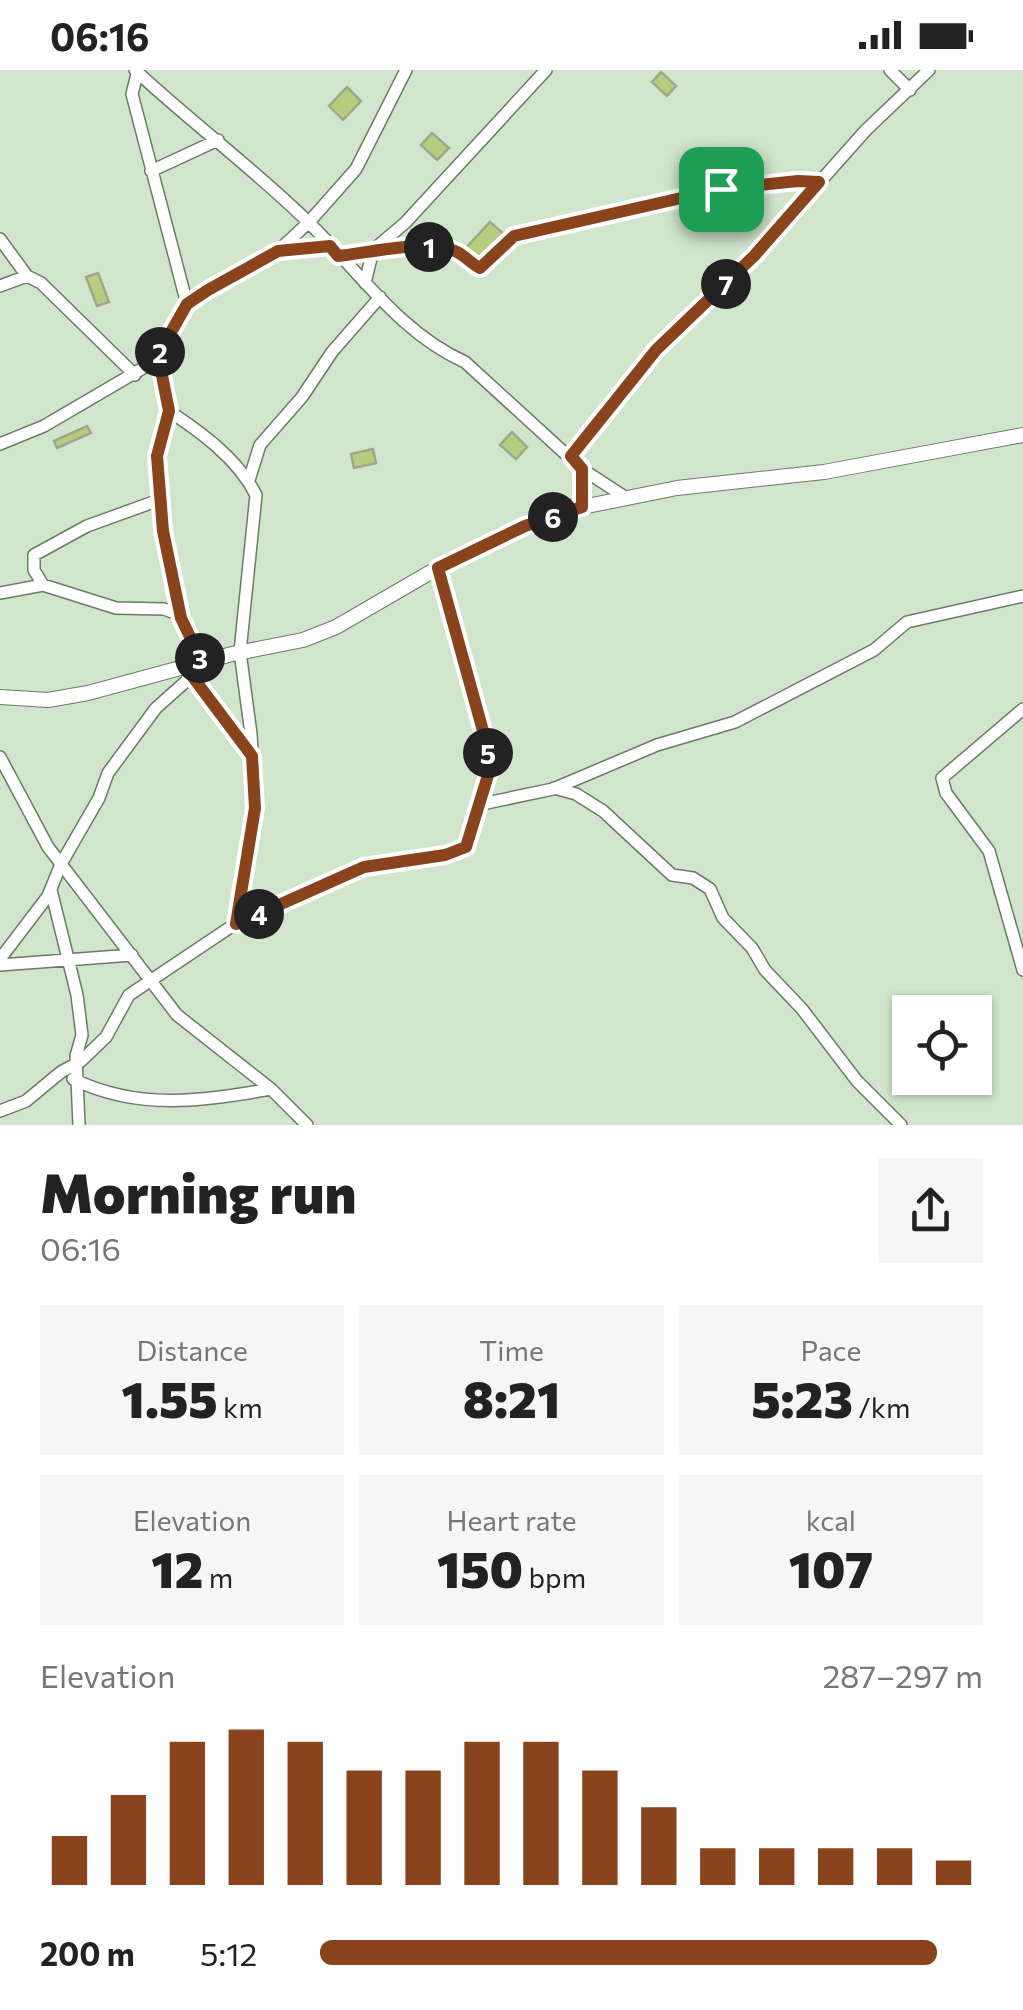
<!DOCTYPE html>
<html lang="en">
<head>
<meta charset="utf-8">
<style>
	:root { --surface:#fff; --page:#f6f6f6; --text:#222; --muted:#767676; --accent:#8a441d }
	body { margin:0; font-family:Commissioner,sans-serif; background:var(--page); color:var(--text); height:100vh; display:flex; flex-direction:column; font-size:38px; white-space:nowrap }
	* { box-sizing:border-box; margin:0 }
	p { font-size:32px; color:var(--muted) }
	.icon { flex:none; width:55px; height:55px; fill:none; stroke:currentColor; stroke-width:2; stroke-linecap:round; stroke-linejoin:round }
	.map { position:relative; height:1055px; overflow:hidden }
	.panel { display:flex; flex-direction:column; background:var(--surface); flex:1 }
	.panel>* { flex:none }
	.controls { position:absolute; left:892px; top:925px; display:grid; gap:20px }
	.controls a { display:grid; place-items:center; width:100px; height:100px; border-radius:0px; background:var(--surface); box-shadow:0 2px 8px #0004; font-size:50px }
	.pin { position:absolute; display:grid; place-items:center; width:85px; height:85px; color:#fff; margin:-42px; border-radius:20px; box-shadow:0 5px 15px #0006 }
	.km { position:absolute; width:50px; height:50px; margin:-25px; border-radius:50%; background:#222; color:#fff; font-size:28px; line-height:50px; text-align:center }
	.round { display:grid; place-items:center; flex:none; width:105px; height:105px; border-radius:0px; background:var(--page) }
	.summary { display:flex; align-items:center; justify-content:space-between; height:170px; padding:0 40px }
	h1 { font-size:55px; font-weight:800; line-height:75px }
	.figures { display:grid; grid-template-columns:repeat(3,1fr); gap:15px; height:170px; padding:10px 40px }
	.figures div { display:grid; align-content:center; border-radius:0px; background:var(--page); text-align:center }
	.figures b { font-size:50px; font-weight:800 }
	.figures small { font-size:28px; font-weight:400 }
	.figures p { font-size:28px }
	.chart { height:280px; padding:20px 40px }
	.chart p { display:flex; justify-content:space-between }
	.chart svg { width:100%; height:180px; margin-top:10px; stroke:var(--accent); stroke-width:6 }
	ul { padding:0 40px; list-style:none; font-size:32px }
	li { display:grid; grid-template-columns:160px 120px 1fr; align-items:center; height:75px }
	li i { height:25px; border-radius:12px; background:var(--accent) }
	.status { display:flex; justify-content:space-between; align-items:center; height:70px; padding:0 50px; background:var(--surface); direction:ltr }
	.status svg { height:28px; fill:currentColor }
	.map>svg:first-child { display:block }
	.building { fill:#b7cd7e; stroke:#9fa78b; stroke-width:2.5 }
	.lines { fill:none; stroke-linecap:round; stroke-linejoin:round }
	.minor-casing { stroke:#697c65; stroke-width:14 }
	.tertiary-casing { stroke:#697c65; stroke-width:16 }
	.minor { stroke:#fff; stroke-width:11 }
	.tertiary { stroke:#fff; stroke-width:14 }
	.route-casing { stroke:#fff; stroke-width:20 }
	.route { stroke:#8a441d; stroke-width:12 }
</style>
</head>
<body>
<div class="status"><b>06:16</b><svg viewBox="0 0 49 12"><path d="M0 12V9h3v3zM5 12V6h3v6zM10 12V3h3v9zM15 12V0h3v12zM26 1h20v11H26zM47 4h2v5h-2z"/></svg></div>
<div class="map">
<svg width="1023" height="1055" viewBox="0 0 1023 1055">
	<rect width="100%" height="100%" fill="#d0e5cc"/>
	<path class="building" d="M 661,2 L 676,16 L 667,26 L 652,12 Z
		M 347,17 L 361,31 L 343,50 L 329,36 Z
		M 432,63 L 449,78 L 437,90 L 421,75 Z
		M 490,152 L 506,166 L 479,194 L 464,180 Z
		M 98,203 L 109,232 L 97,236 L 86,207 Z
		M 87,356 L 91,363 L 57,378 L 54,371 Z
		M 512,362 L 527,377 L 516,389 L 500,375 Z
		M 373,379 L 376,393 L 354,398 L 351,384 Z"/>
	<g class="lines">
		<defs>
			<path id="minor" d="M 135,0 C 190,51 250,96 304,148 C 355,196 399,263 465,292 L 582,399 L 625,427
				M 138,0 L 132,24 L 187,234
				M 890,0 L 910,20
				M 151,101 L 218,70
				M 0,169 L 27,206
				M 375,178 L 449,179 L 480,198 L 515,166 L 721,119 L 819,112
				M 278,181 L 330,176
				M 338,186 L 373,180 L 405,153 L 546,0
				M 365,213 L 373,180
				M 0,216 L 27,206 L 41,213 L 135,305
				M 158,285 L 169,341 L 157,386 L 158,418 L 168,492 L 181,548
				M 169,341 C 202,363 238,389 256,425 L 240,582 L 251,664 L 255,738 L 235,854
				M 0,374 L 44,356 L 150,294 L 187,234 L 278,181 L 309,152 L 356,99 L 406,0
				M 571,386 L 656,280 L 754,186 L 866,60 L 929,0
				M 249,410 L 260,375 L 302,327 L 332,282 L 380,227
				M 582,437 L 582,399
				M 43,515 L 34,500 L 34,485 L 87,456 L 159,430
				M 0,523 L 43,515 L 116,538 L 164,539 L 175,543 L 190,560 L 202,592 L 192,606 L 156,638 L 108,703 L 99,728 L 61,794 L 48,826 L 0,889
				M 192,606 L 252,686
				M 1023,639 L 942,708 L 946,723 L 989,781 L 1023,900
				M 0,687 L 48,777 L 177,945 L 271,1019 L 307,1055
				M 554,718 L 576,724 L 603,741 L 672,805 L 693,808 L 710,819 L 723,848 L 752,878 L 765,900 L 802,939 L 857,1011 L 901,1055
				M 477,735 L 553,719 L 657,675 L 735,652 L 874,580 L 907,552 L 1023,526
				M 51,820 L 77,925 L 82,965 L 76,986 L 79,1055
				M 0,895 L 132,885
				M 73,1009 C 139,1041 202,1031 271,1019
				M 0,1041 L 26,1031 L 61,1002 L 81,991 L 106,967 L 129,925 L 235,854 L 365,797 L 445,785 L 466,777 L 489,702 L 488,679 L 439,498"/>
			<path id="tertiary" d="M 0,627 L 48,630 L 88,623 L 232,584 L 303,570 L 336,557 L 455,488 L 525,456 L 582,437 L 677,418 L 824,402 L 1023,365"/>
		</defs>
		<use href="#minor" class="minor-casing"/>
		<use href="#tertiary" class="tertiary-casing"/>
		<use href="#minor" class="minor"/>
		<use href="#tertiary" class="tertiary"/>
	</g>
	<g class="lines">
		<defs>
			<path id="route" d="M 798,111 L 819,112 L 754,186 L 656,280 L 571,386 L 582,399 L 582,437 L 525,456 L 438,498 L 488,679 L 489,702 L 466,777 L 445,785 L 364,797 L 236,854 L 255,738 L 252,686 L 192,606 L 202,592 L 181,548 L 163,461 L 157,386 L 169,341 L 158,285 L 187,234 L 208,220 L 278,181 L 330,176 L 338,186 C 367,183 428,169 455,181 C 465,185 471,194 480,198 L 514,166 L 721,119 Z"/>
		</defs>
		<use href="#route" class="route-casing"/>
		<use href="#route" class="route"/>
	</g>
</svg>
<div class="controls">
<a><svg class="icon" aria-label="locate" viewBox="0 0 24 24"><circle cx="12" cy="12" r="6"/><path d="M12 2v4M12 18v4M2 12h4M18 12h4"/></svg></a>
</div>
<div class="pin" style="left:721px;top:119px;background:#1e9e55"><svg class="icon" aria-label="arrive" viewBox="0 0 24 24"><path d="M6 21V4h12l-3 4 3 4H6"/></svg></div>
<b class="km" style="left:429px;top:177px">1</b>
<b class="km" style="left:160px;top:282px">2</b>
<b class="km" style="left:200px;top:588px">3</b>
<b class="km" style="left:259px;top:844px">4</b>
<b class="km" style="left:488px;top:683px">5</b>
<b class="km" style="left:553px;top:447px">6</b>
<b class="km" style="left:726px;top:214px">7</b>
</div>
<section class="panel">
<div class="summary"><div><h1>Morning run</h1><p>06:16</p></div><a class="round"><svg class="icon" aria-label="share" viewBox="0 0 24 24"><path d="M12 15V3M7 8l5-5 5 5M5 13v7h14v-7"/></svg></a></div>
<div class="figures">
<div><p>Distance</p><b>1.55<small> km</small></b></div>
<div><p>Time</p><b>8:21</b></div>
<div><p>Pace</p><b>5:23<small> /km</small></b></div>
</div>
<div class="figures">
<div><p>Elevation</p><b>12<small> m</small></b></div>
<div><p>Heart rate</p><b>150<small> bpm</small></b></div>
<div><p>kcal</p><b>107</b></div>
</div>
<div class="chart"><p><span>Elevation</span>287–297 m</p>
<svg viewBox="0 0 160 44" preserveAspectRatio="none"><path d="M5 44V32M15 44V22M25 44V9M35 44V6M45 44V9M55 44V16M65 44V16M75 44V9M85 44V9M95 44V16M105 44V25M115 44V35M125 44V35M135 44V35M145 44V35M155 44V38"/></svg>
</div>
<ul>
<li><b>200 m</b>5:12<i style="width:93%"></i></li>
</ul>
</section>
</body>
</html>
